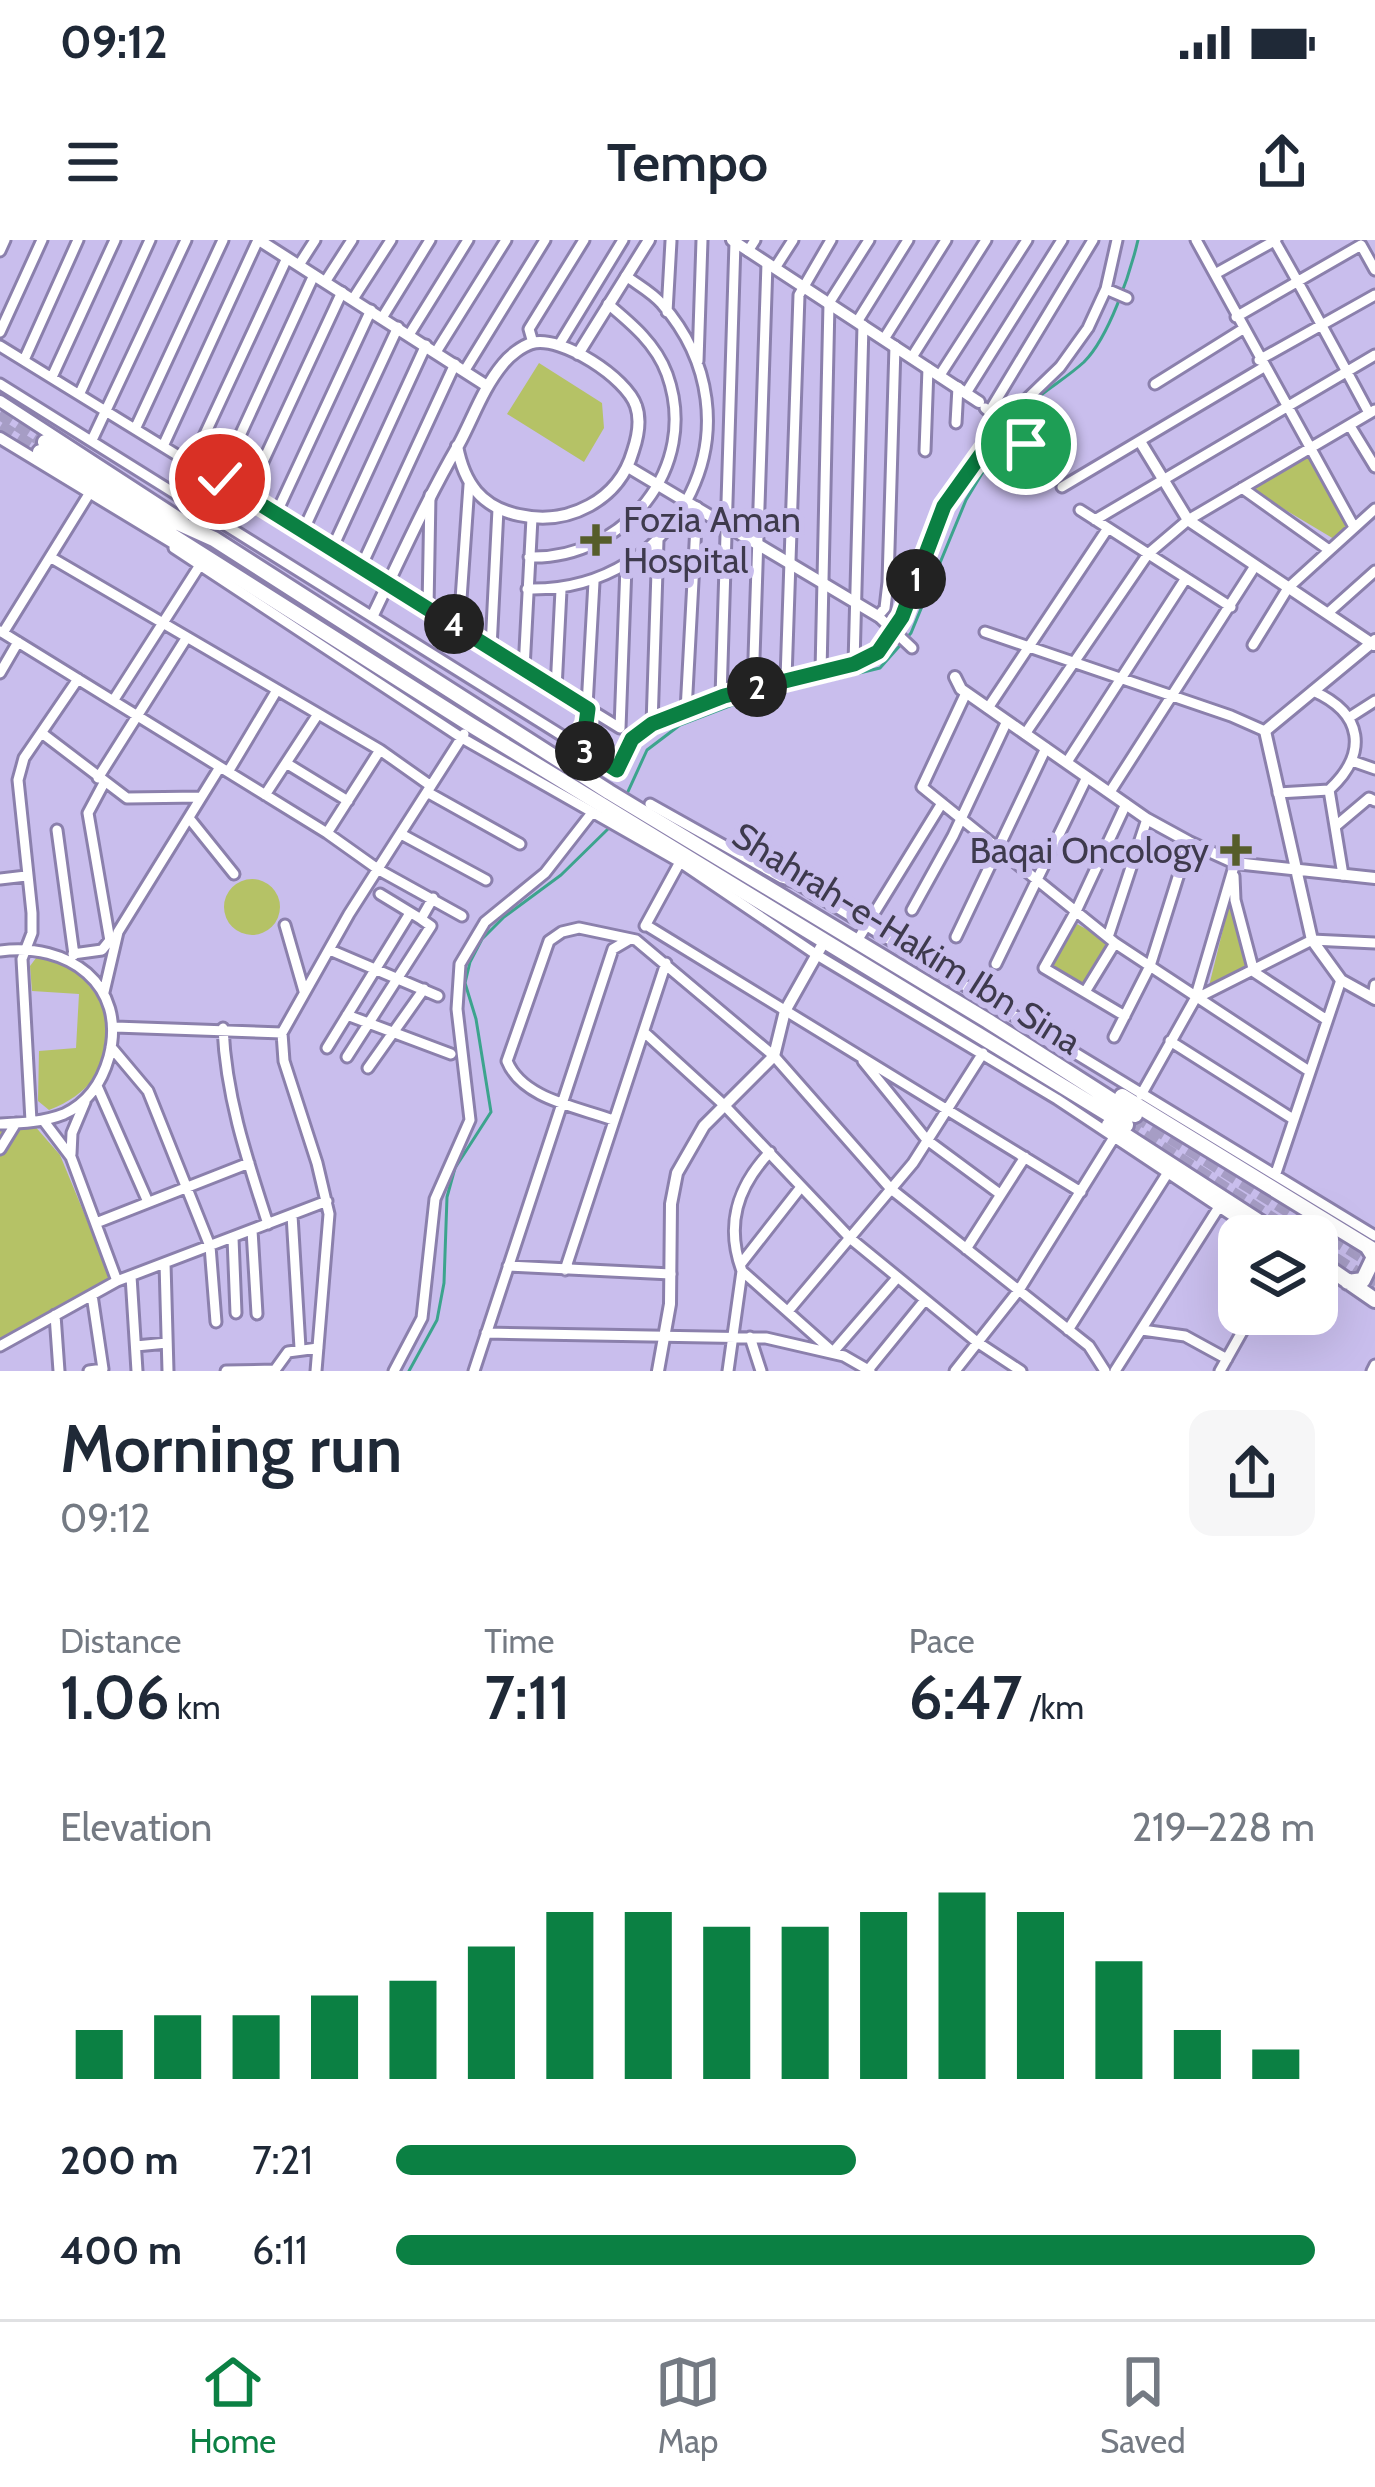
<!DOCTYPE html>
<html lang="en">
<head>
<meta charset="utf-8">
<style>
	:root { --surface:#fff; --page:#f6f6f7; --text:#1f2937; --muted:#747a83; --line:#e0e1e3; --accent:#0b8043 }
	body { margin:0; font-family:Cabin,sans-serif; background:var(--page); color:var(--text); height:100vh; display:flex; flex-direction:column; font-size:45px; white-space:nowrap }
	* { box-sizing:border-box; margin:0 }
	p { font-size:39px; color:var(--muted) }
	.icon { flex:none; width:66px; height:66px; fill:none; stroke:currentColor; stroke-width:2; stroke-linecap:round; stroke-linejoin:round }
	.map { position:relative; height:1131px; overflow:hidden }
	.drawer { display:flex; flex-direction:column; background:var(--surface); flex:1 }
	.drawer>* { flex:none }
	.buttons { position:absolute; left:1218px; top:975px; display:grid; gap:24px }
	.buttons a { display:grid; place-items:center; width:120px; height:120px; border-radius:24px; background:var(--surface); box-shadow:0 12px 48px #0002; font-size:60px }
	.pin { position:absolute; display:grid; place-items:center; width:102px; height:102px; color:#fff; margin:-51px; border:6px solid #fff; border-radius:50%; box-shadow:0 3px 12px #0007 }
	.km { position:absolute; width:60px; height:60px; margin:-30px; border-radius:50%; background:#222; color:#fff; font-size:33px; line-height:60px; text-align:center }
	.round { display:grid; place-items:center; flex:none; width:126px; height:126px; border-radius:24px; background:var(--page) }
	.headline { display:flex; align-items:center; justify-content:space-between; height:204px; padding:0 60px }
	h1 { font-size:66px; font-weight:600; line-height:90px }
	.figures { display:grid; grid-template-columns:repeat(3,1fr); gap:18px; height:204px; padding:12px 60px }
	.figures div { display:grid; align-content:center }
	.figures b { font-size:60px; font-weight:600 }
	.figures small { font-size:33px; font-weight:400 }
	.figures p { font-size:33px }
	.chart { height:336px; padding:24px 60px }
	.chart p { display:flex; justify-content:space-between }
	.chart svg { width:100%; height:216px; margin-top:12px; stroke:var(--accent); stroke-width:6 }
	ul { padding:0 60px; list-style:none; font-size:39px }
	li { display:grid; grid-template-columns:192px 144px 1fr; align-items:center; height:90px }
	li i { height:30px; border-radius:15px; background:var(--accent) }
	.status { display:flex; justify-content:space-between; align-items:center; height:84px; padding:0 60px; background:var(--surface); direction:ltr }
	.status svg { height:33px; fill:currentColor }
	header { display:flex; justify-content:space-between; align-items:center; height:156px; padding:0 60px; background:var(--surface); font-size:54px; font-weight:600 }
	.tab-bar { display:flex; justify-content:space-around; align-items:center; height:168px; border-top:3px solid var(--line); background:var(--surface); font-size:33px; color:var(--muted) }
	.tab-bar a { display:grid; justify-items:center; gap:6px }
	.tab-bar .on { color:var(--accent) }
	.map>svg:first-child { display:block }
	.green { fill:#b5c266 }
	.lines { fill:none; stroke-linecap:round; stroke-linejoin:round }
	.stream { stroke:#3ca48d; stroke-width:3 }
	.trunk-tunnel { stroke:#a69dc5; stroke-width:14; stroke-dasharray:14 7; stroke-linecap:butt }
	.minor-casing { stroke:#8b80ac; stroke-width:15 }
	.tertiary-casing { stroke:#8b80ac; stroke-width:16 }
	.trunk-casing { stroke:#8b80ac; stroke-width:20 }
	.minor { stroke:#fff; stroke-width:9 }
	.tertiary { stroke:#fff; stroke-width:10 }
	.trunk { stroke:#fff; stroke-width:14 }
	.route-casing { stroke:#fff; stroke-width:24 }
	.route { stroke:#0b8043; stroke-width:15 }
	.poi-dot { fill:#565d2b; stroke:#c9beed; stroke-width:4.5 }
	.labels { text-anchor:middle; stroke-width:12; stroke-linejoin:round; paint-order:stroke }
	.poi-label { font-size:36px; fill:#3e3a4d; stroke:#c9beed; text-anchor:start }
	.street-label { font-size:36px; fill:#3e3a4d; stroke:#c9beed }
</style>
</head>
<body>
<div class="status"><b>09:12</b><svg viewBox="0 0 49 12"><path d="M0 12V9h3v3zM5 12V6h3v6zM10 12V3h3v9zM15 12V0h3v12zM26 1h20v11H26zM47 4h2v5h-2z"/></svg></div>
<header><svg class="icon" aria-label="menu" viewBox="0 0 24 24"><path d="M4 6h16M4 12h16M4 18h16"/></svg>Tempo<svg class="icon" aria-label="share" viewBox="0 0 24 24"><path d="M12 15V3M7 8l5-5 5 5M5 13v7h14v-7"/></svg></header>
<div class="map">
<svg width="1375" height="1131" viewBox="0 0 1375 1131">
	<rect width="100%" height="100%" fill="#c9beed"/>
	<path class="green" d="M 539,123 L 602,163 L 604,188 L 584,222 L 507,174 Z
		M 1311,213 L 1348,285 L 1334,299 L 1252,250 Z
		M224 667a28 28 0 1 1 56 0a28 28 0 1 1-56 0Z
		M 1230,661 L 1249,730 L 1208,750 Z
		M 1077,684 L 1110,702 L 1084,747 L 1051,729 Z
		M 39,714 C 124,740 135,838 49,870 L 38,861 L 39,811 L 76,808 L 79,754 L 32,751 L 30,726 Z
		M 33,884 L 60,915 L 111,1038 L 0,1100 L 0,887 Z"/>
	<g class="lines">
		<path class="stream" d="M 1012,184 C 1032,156 1060,144 1084,122 C 1109,97 1130,34 1138,0
			M 625,558 L 647,510 L 680,485 L 740,462 L 880,428 L 911,393 L 966,260 L 1007,192
			M 409,1131 L 437,1080 L 444,1043 L 447,957 L 455,928 L 491,872 L 476,779 L 465,743 L 470,722 L 482,699 L 504,677 L 561,635 L 610,587"/>
		<path class="trunk-tunnel" d="M 0,173 L 45,202
			M 0,187 L 40,212
			M 1135,875 L 1375,1024
			M 1126,885 L 1298,996
			M 1317,1008 L 1375,1045"/>
		<defs>
			<path id="minor" d="M 1196,0 L 1354,287
				M 1274,0 C 1307,57 1338,115 1369,173
				M 1361,5 L 1375,30
				M 0,11 L 5,0
				M 748,11 L 755,0
				M 299,25 L 315,0
				M 775,28 L 793,0
				M 1215,34 L 1276,0
				M 325,42 L 352,0
				M 1106,49 L 1127,58
				M 353,59 L 391,0
				M 667,72 L 671,1
				M 1236,77 L 1361,5
				M 382,78 L 430,0
				M 857,82 L 908,0
				M 0,92 L 42,0
				M 409,95 L 468,0
				M 884,99 L 946,0
				M 533,103 L 529,89 L 584,0
				M 559,105 L 623,0
				M 0,106 L 620,488 L 626,326
				M 895,106 L 888,342 L 885,368 L 878,376 L 912,408
				M 436,112 L 506,0
				M 912,117 L 986,0
				M 24,120 L 78,0
				M 1259,120 L 1375,55
				M 698,121 L 702,0
				M 465,130 L 545,0
				M 940,135 L 1027,0
				M 52,137 L 115,0
				M 0,144 L 617,530 L 632,499 L 652,485 L 724,456 L 854,424 L 878,412 L 902,377 L 944,266 L 1005,180 L 1060,127 L 1088,88 L 1106,49 L 1117,0
				M 1155,144 L 1243,89
				M 80,153 L 150,0
				M 966,153 L 1062,0
				M 985,168 L 1026,204
				M 989,172 L 1093,0
				M 956,183 L 958,147
				M 1350,186 L 1375,227
				M 136,187 L 223,0
				M 92,200 L 186,0
				M 164,204 L 258,0
				M 925,211 L 928,128
				M 192,222 L 287,18
				M 220,239 L 314,35
				M 1062,247 L 1264,127
				M 1242,248 L 1329,310
				M 247,256 L 342,52
				M 1080,270 L 1231,367
				M 276,274 L 371,70
				M 1095,280 L 1375,115
				M 303,291 L 398,87
				M 174,308 L 462,498 L 680,622 L 817,715 L 1057,859 L 1263,996
				M 332,309 L 426,105
				M 50,317 L 380,510 L 431,546
				M 529,317 C 623,320 701,228 667,134 C 656,104 632,84 608,64
				M 361,327 L 455,124
				M 527,349 C 681,353 765,182 662,64 C 653,53 638,45 626,36
				M 428,369 L 430,255
				M 1328,373 L 1375,331
				M 459,388 L 469,245
				M 0,391 L 327,593 L 379,630 L 462,676
				M 985,392 L 1231,476 L 1265,491
				M 3,393 L 89,254
				M 1253,405 L 1288,348 L 1375,269
				M 491,408 L 498,269
				M 854,424 L 863,85
				M 524,429 L 532,278
				M 821,432 L 829,63 L 869,0
				M 0,433 L 18,402
				M 786,439 L 799,55 L 831,0
				M 753,448 L 767,23
				M 556,449 L 561,350
				M 966,453 L 922,547 L 1115,703 L 1309,831
				M 721,457 L 735,2
				M 113,461 L 200,325
				M 988,468 L 1108,288
				M 686,471 L 697,267
				M 1350,477 L 1375,461
				M 652,485 L 658,300
				M 43,494 L 127,558 L 201,557
				M 1025,494 L 1148,314 L 1188,280 L 1375,170
				M 575,504 L 586,484 L 594,342
				M 1352,521 L 1375,529
				M 1067,522 L 1186,338
				M 286,523 L 348,561
				M 228,532 L 277,450
				M 98,538 L 187,397
				M 104,543 L 88,573 L 110,701
				M 1329,550 L 1343,635
				M 427,552 L 520,604
				M 1110,552 L 1255,326
				M 1278,553 L 1329,550 C 1369,513 1363,473 1313,451
				M 265,555 L 318,474
				M 650,564 L 782,638 L 795,642 L 1375,996
				M 189,578 L 234,634
				M 1337,585 L 1369,558 L 1375,561
				M 57,590 L 74,715
				M 327,593 L 380,510
				M 401,594 L 486,640
				M 1234,636 L 1235,660 L 1254,732 L 1327,780
				M 0,639 L 26,636
				M 380,654 L 421,679 L 433,658
				M 912,670 L 953,596 L 1007,481
				M 285,685 L 304,751
				M 646,685 L 1081,952
				M 645,686 L 680,622
				M 956,697 L 1046,508
				M 1108,697 L 1147,579
				M 857,701 L 942,563
				M 330,710 L 438,756
				M 0,711 C 68,702 128,744 109,817 C 102,842 88,863 64,874 C 44,882 21,883 0,884
				M 73,714 L 102,710 L 110,700
				M 996,724 L 1087,537
				M 104,752 L 118,692 L 220,527
				M 1085,752 L 1115,703
				M 1373,758 L 1375,745
				M 1195,759 L 1312,700 L 1375,703
				M 347,775 L 451,814
				M 1125,776 L 1044,728 L 1077,669 L 1126,564
				M 115,787 L 282,793
				M 223,788 C 226,857 247,919 268,984
				M 644,792 L 724,865 L 851,999 L 977,1102 L 1021,1131
				M 1114,797 L 1150,726 L 1189,602
				M 1170,801 L 1293,879
				M 111,807 L 148,851 L 210,1006 L 216,1082
				M 327,808 L 410,673
				M 347,817 L 431,686 L 421,679
				M 863,821 L 927,900 L 1000,954
				M 368,828 L 424,749
				M 97,846 L 148,962
				M 1141,855 L 1195,759 L 1235,623
				M 43,880 L 71,917 L 117,1041
				M 613,880 C 578,867 522,859 507,821 L 549,701 L 562,692 L 579,688 L 636,700 L 774,816 L 891,949 L 1089,1106 L 1105,1131
				M 31,881 L 22,719 L 32,693 L 32,673 L 18,540 L 24,518 L 78,439
				M 0,909 L 16,883
				M 770,912 C 737,947 725,985 742,1031 L 833,1112 L 897,1038
				M 71,914 L 72,893 L 85,862
				M 1276,933 L 1341,740
				M 292,975 L 300,1108
				M 96,983 L 249,923
				M 252,990 L 257,1074
				M 233,998 L 236,1073
				M 966,1009 L 1025,917
				M 165,1023 L 168,1131
				M 740,1025 L 801,947
				M 508,1026 L 671,1034
				M 565,1030 L 666,723
				M 131,1036 L 137,1131
				M 789,1070 L 913,923 L 983,813
				M 55,1075 L 59,1131
				M 1068,1090 L 1167,934
				M 1142,1090 L 1185,1096 L 1227,1119
				M 486,1093 L 766,1098 L 844,1116 L 870,1131
				M 750,1097 L 761,1131
				M 0,1106 L 117,1041 L 327,961
				M 136,1106 L 167,1103
				M 868,1130 L 925,1060
				M 89,1131 L 103,1129 L 92,1055
				M 226,1131 L 275,1130 L 288,1112 L 318,1108
				M 316,1131 L 329,974 L 317,923 L 284,821 L 282,793 L 349,674 L 464,494
				M 394,1131 L 422,1078 L 435,959 L 470,880 L 457,769 L 460,724 L 485,682 L 545,633 L 591,574
				M 474,1131 L 613,709 L 630,699
				M 728,1131 L 742,1031
				M 955,1131 L 1019,1050 L 1113,899
				M 1115,1131 L 1219,967
				M 1220,1131 L 1252,1074
				M 1372,1131 L 1375,1125"/>
			<path id="tertiary" d="M 259,0 L 487,146
				M 732,0 L 979,162
				M 578,114 L 649,0
				M 0,161 L 183,280
				M 0,198 L 193,315
				M 1141,203 L 1188,280 L 1374,405
				M 628,227 L 878,376
				M 373,375 C 401,317 427,259 459,204 C 473,178 483,148 503,124 C 509,116 522,106 532,103 C 561,95 627,138 636,166 C 641,180 638,196 633,211 C 619,260 569,286 519,275 C 481,267 464,243 457,206
				M 1375,400 L 1265,491 L 1312,700 L 1341,740 L 1375,759
				M 955,437 L 961,449 L 1147,579 L 1189,602 L 1235,623 L 1375,638
				M 658,1131 L 670,1064 L 671,964 L 677,933 L 704,886 L 774,816 L 785,771 L 825,700"/>
			<path id="trunk" d="M 45,202 L 165,277 L 214,299 L 609,552 L 988,781 L 1135,875
				M 40,212 L 471,485 L 1126,885
				M 1122,856 L 1375,1011
				M 1109,885 L 1281,996
				M 1317,1020 L 1375,1060
				M 1348,1042 L 1363,1040 L 1374,1017 L 1367,1006"/>
		</defs>
		<use href="#minor" class="minor-casing"/>
		<use href="#tertiary" class="tertiary-casing"/>
		<use href="#trunk" class="trunk-casing"/>
		<use href="#minor" class="minor"/>
		<use href="#tertiary" class="tertiary"/>
		<use href="#trunk" class="trunk"/>
	</g>
	<g class="lines">
		<defs>
			<path id="route" d="M 220,239 L 588,469 L 586,484 L 575,504 L 617,530 L 632,499 L 652,484 L 724,456 L 854,424 L 878,412 L 902,377 L 944,266 L 1002,185 L 1026,204"/>
		</defs>
		<use href="#route" class="route-casing"/>
		<use href="#route" class="route"/>
	</g>
	<g class="poi-dot">
		<path d="M590 282h12v12h12v12h-12v12h-12v-12h-12v-12h12z"/>
		<path d="M1230 592h12v12h12v12h-12v12h-12v-12h-12v-12h12z"/>
	</g>
	<g class="labels">
		<g class="poi-label">
			<text x="623" y="292">Fozia Aman<tspan x="623" dy="41">Hospital</tspan></text>
			<text x="1209" y="623" text-anchor="end">Baqai Oncology</text>
		</g>
		<g class="street-label">
			<text transform="translate(907 698) rotate(32)" y="13">Shahrah-e-Hakim Ibn Sina</text>
		</g>
	</g>
</svg>
<div class="buttons">
<a><svg class="icon" aria-label="layers" viewBox="0 0 24 24"><path d="M12 4l9 5-9 5-9-5zM3 14l9 5 9-5"/></svg></a>
</div>
<div class="pin" style="left:1026px;top:204px;background:#1e9e55"><svg class="icon" aria-label="arrive" viewBox="0 0 24 24"><path d="M6 21V4h12l-3 4 3 4H6"/></svg></div>
<div class="pin" style="left:220px;top:239px;background:#d93025"><svg class="icon" aria-label="check" viewBox="0 0 24 24"><path d="M5 12l5 5 9-10"/></svg></div>
<b class="km" style="left:916px;top:339px">1</b>
<b class="km" style="left:757px;top:447px">2</b>
<b class="km" style="left:585px;top:511px">3</b>
<b class="km" style="left:454px;top:384px">4</b>
</div>
<section class="drawer">
<div class="headline"><div><h1>Morning run</h1><p>09:12</p></div><a class="round"><svg class="icon" aria-label="share" viewBox="0 0 24 24"><path d="M12 15V3M7 8l5-5 5 5M5 13v7h14v-7"/></svg></a></div>
<div class="figures">
<div><p>Distance</p><b>1.06<small> km</small></b></div>
<div><p>Time</p><b>7:11</b></div>
<div><p>Pace</p><b>6:47<small> /km</small></b></div>
</div>
<div class="chart"><p><span>Elevation</span>219–228 m</p>
<svg viewBox="0 0 160 44" preserveAspectRatio="none"><path d="M5 44V34M15 44V31M25 44V31M35 44V27M45 44V24M55 44V17M65 44V10M75 44V10M85 44V13M95 44V13M105 44V10M115 44V6M125 44V10M135 44V20M145 44V34M155 44V38"/></svg>
</div>
<ul>
<li><b>200 m</b>7:21<i style="width:50%"></i></li>
<li><b>400 m</b>6:11<i style="width:100%"></i></li>
</ul>
</section>
<nav class="tab-bar">
<a class="on"><svg class="icon" aria-label="home" viewBox="0 0 24 24"><path d="M3 11l9-7 9 7M6 9v11h12V9"/></svg>Home</a>
<a><svg class="icon" aria-label="map" viewBox="0 0 24 24"><path d="M3 6l6-2 6 2 6-2v14l-6 2-6-2-6 2zM9 4v14M15 6v14"/></svg>Map</a>
<a><svg class="icon" aria-label="saved" viewBox="0 0 24 24"><path d="M7 4h10v16l-5-4-5 4z"/></svg>Saved</a>
</nav>
</body>
</html>
